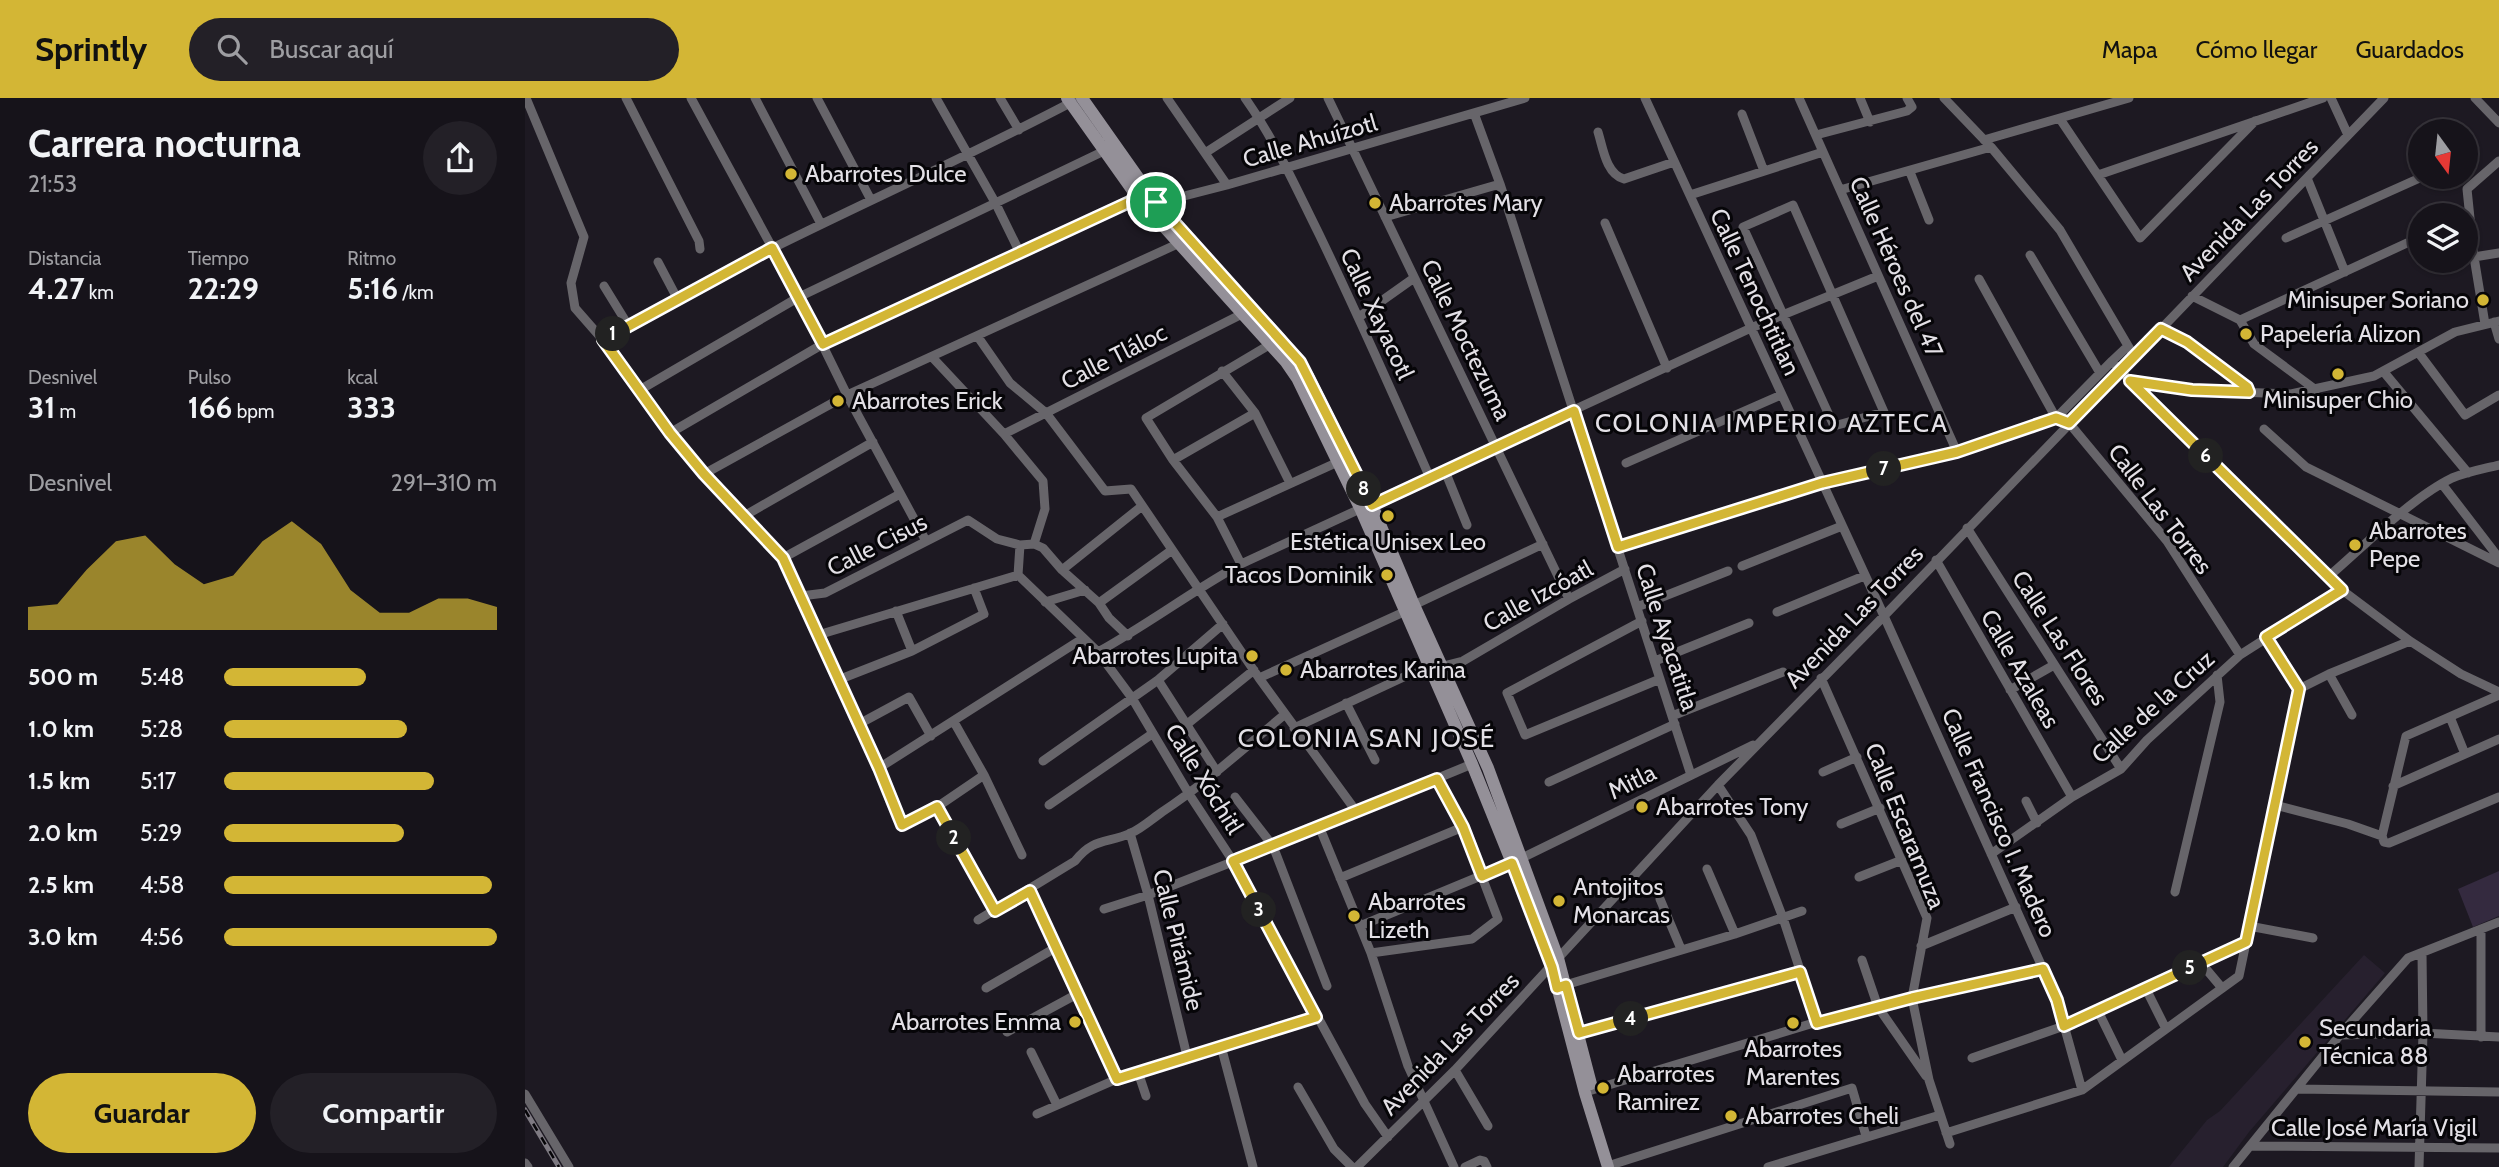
<!DOCTYPE html>
<html lang="es">
<head>
<meta charset="utf-8">
<style>
	:root { --surface:#16131a; --page:#232027; --text:#f1f3f6; --muted:#9e9ea2; --line:#353239; --accent:#d3b635 }
	body { margin:0; font-family:Cabin,sans-serif; background:var(--page); color:var(--text); height:100vh; display:flex; flex-direction:column; font-size:26px; white-space:nowrap }
	* { box-sizing:border-box; margin:0 }
	p { font-size:23px; color:var(--muted) }
	.icon { flex:none; width:38px; height:38px; fill:none; stroke:currentColor; stroke-width:2; stroke-linecap:round; stroke-linejoin:round }
	.map { position:relative; flex:1; overflow:hidden }
	.panel { display:flex; flex-direction:column; background:var(--surface); width:525px }
	.panel>* { flex:none }
	.needle { width:46px; rotate:165deg }
	.fabs { position:absolute; left:1883px; top:21px; display:grid; gap:14px }
	.fabs a { display:grid; place-items:center; width:70px; height:70px; border-radius:50%; background:var(--surface); box-shadow:0 2px 5px #0004,0 0 0 2px var(--line); font-size:35px }
	.pin { position:absolute; display:grid; place-items:center; width:60px; height:60px; color:#fff; margin:-30px; border:4px solid #fff; border-radius:50%; box-shadow:0 2px 7px #0007 }
	.km { position:absolute; width:35px; height:35px; margin:-18px; border-radius:50%; background:#222; color:#fff; font-size:19px; line-height:35px; text-align:center }
	.round { display:grid; place-items:center; flex:none; width:74px; height:74px; border-radius:37px; background:var(--page) }
	.summary { display:flex; align-items:center; justify-content:space-between; height:119px; padding:0 28px }
	h1 { font-size:38px; font-weight:800; line-height:52px }
	.metrics { display:grid; grid-template-columns:repeat(3,1fr); gap:10px; height:119px; padding:7px 28px }
	.metrics div { display:grid; align-content:center }
	.metrics b { font-size:30px; font-weight:800 }
	.metrics small { font-size:19px; font-weight:400 }
	.metrics p { font-size:19px }
	.chart { height:196px; padding:14px 28px }
	.chart p { display:flex; justify-content:space-between }
	.chart svg { width:100%; height:126px; margin-top:7px; fill:var(--accent); opacity:.7 }
	.primary-button { display:flex; gap:14px; margin-top:auto; padding:14px 28px }
	.primary-button a { flex:1; height:80px; border-radius:42px; background:var(--accent); color:#111; font-size:28px; font-weight:800; line-height:80px; text-align:center }
	.primary-button a+a { background:var(--page); color:var(--text) }
	ul { padding:0 28px; list-style:none; font-size:23px }
	li { display:grid; grid-template-columns:112px 84px 1fr; align-items:center; height:52px }
	li i { height:18px; border-radius:9px; background:var(--accent) }
	header { display:flex; align-items:center; gap:42px; box-sizing:border-box; height:98px; padding:0 35px; background:var(--accent); color:#111 }
	header strong { font-size:33px }
	nav { display:flex; gap:38px; margin-inline-start:auto; font-size:24px }
	.search { width:490px; height:63px; background:var(--page); display:flex; align-items:center; gap:18px; box-sizing:border-box; padding:0 24px; border-radius:38px; color:var(--muted); font-size:26px }
	main { display:flex; flex:1; min-height:0 }
	.map>svg:first-child { display:block }
	.built { fill:#27202e }
	.green { fill:#342a3f }
	.lines { fill:none; stroke-linecap:round; stroke-linejoin:round }
	.street { stroke:#67656a; stroke-width:9 }
	.secondary { stroke:#949098; stroke-width:12 }
	.rail-casing { stroke:#7e7a82; stroke-width:5 }
	.rail { stroke:#060508; stroke-width:2.5; stroke-dasharray:8; stroke-linecap:butt }
	.route-casing { stroke:#fff; stroke-width:14 }
	.route { stroke:#d3b635; stroke-width:9 }
	.poi-dot { fill:#d3b635; stroke:#060508; stroke-width:2.5 }
	.labels { text-anchor:middle; stroke-width:6; stroke-linejoin:round; paint-order:stroke }
	.street-label { font-size:24px; fill:#e3e0e6; stroke:#060508 }
	.poi-label { font-size:24px; fill:#e3e0e6; stroke:#060508; text-anchor:start }
	.neighbourhood-label { font-size:26px; letter-spacing:2px; fill:#e3e0e6; stroke:#060508 }
</style>
</head>
<body>
<header>
<strong>Sprintly</strong>
<div class="search"><svg class="icon" aria-label="search" viewBox="0 0 24 24"><circle cx="10" cy="10" r="6"/><path d="M15 15l6 6"/></svg>Buscar aquí</div>
<nav><a>Mapa</a><a>Cómo llegar</a><a>Guardados</a></nav>
</header>
<main>
<section class="panel">
<div class="summary"><div><h1>Carrera nocturna</h1><p>21:53</p></div><a class="round"><svg class="icon" aria-label="share" viewBox="0 0 24 24"><path d="M12 15V3M7 8l5-5 5 5M5 13v7h14v-7"/></svg></a></div>
<div class="metrics">
<div><p>Distancia</p><b>4.27<small> km</small></b></div>
<div><p>Tiempo</p><b>22:29</b></div>
<div><p>Ritmo</p><b>5:16<small> /km</small></b></div>
</div>
<div class="metrics">
<div><p>Desnivel</p><b>31<small> m</small></b></div>
<div><p>Pulso</p><b>166<small> bpm</small></b></div>
<div><p>kcal</p><b>333</b></div>
</div>
<div class="chart"><p><span>Desnivel</span>291–310 m</p>
<svg viewBox="0 0 160 44" preserveAspectRatio="none"><path d="M0 44V36L10 35L20 23L30 13L40 11L50 21L60 28L70 25L80 13L90 6L100 14L110 30L120 38L130 38L140 33L150 33L160 36V44z"/></svg>
</div>
<ul>
<li><b>500 m</b>5:48<i style="width:52%"></i></li>
<li><b>1.0 km</b>5:28<i style="width:67%"></i></li>
<li><b>1.5 km</b>5:17<i style="width:77%"></i></li>
<li><b>2.0 km</b>5:29<i style="width:66%"></i></li>
<li><b>2.5 km</b>4:58<i style="width:98%"></i></li>
<li><b>3.0 km</b>4:56<i style="width:100%"></i></li>
</ul>
<div class="primary-button"><a>Guardar</a><a>Compartir</a></div>
</section>
<div class="map">
<svg width="1974" height="1069" viewBox="0 0 1974 1069">
	<rect width="100%" height="100%" fill="#1d1922"/>
	<path class="built" d="M 1839,857 L 1860,875 L 1724,1034 L 1698,1069 L 1644,1069 L 1682,1022 L 1695,1013 Z"/>
	<path class="green" d="M 1974,773 L 1974,818 L 1948,829 L 1933,791 Z"/>
	<g class="lines">
		<path class="street" d="M 1,0 L 59,139 L 46,185 L 50,210 L 78,242 L 145,335 L 179,376 L 258,460 L 354,670 L 377,727 L 412,709 L 459,677
			M 101,0 L 174,143 L 175,151
			M 166,0 L 274,199 L 322,297 L 401,443
			M 230,0 L 296,126
			M 292,0 L 346,102
			M 411,0 L 471,106 L 495,155
			M 475,0 L 494,32
			M 642,0 L 702,87
			M 720,0 C 750,42 771,90 794,136 C 833,217 869,298 905,380
			M 803,0 L 1044,501
			M 1120,0 L 1359,518 L 1532,902 L 1557,992
			M 1274,0 L 1432,354
			M 1335,0 L 1345,24
			M 1419,0 L 1466,49 L 1535,132 L 1609,258
			M 1806,0 L 1823,37
			M 1950,0 L 1974,25
			M 949,15 L 975,86 L 1166,677
			M 1217,16 L 1239,73
			M 1535,21 L 1615,140 L 1730,23
			M 1073,34 C 1078,50 1081,76 1099,81 L 1149,64
			M 1291,37 L 1382,13 L 1387,9 L 1382,0
			M 1459,42 L 1604,0
			M 680,55 L 765,0
			M 1385,74 L 1404,122
			M 1573,77 L 1798,0
			M 1782,80 L 1820,174
			M 1315,92 L 1466,49
			M 1165,97 L 1298,54
			M 628,106 L 702,87 L 1000,0
			M 1268,107 L 1359,314 L 1309,328 L 1218,129 Z
			M 860,119 L 975,86
			M 1080,125 L 1142,270
			M 1761,140 L 1897,79
			M 1505,157 L 1575,275
			M 1949,159 L 1974,155
			M 133,164 L 152,200
			M 1454,181 L 1531,320 L 1544,325 L 1642,443 L 1715,557
			M 79,188 L 103,227
			M 1667,198 L 1715,222 L 1729,246 L 1791,292
			M 834,219 L 889,180
			M 1715,222 L 1895,139
			M 1969,224 L 1974,241
			M 1960,226 L 1949,159 L 1942,91 L 1974,63
			M 1635,231 L 1663,244 L 1722,289 L 1724,294
			M 453,239 L 485,285 L 521,315 L 580,393 L 606,391 L 734,580 L 831,713
			M 78,242 C 228,151 391,86 545,5 L 548,0
			M 1893,254 L 1940,317 L 1974,297
			M 407,259 L 479,336 L 518,383 L 520,411 L 509,446
			M 1587,263 L 1603,248
			M 697,273 L 730,315 L 765,385
			M 1858,273 L 1943,375
			M 1606,284 L 1817,492 L 1885,543 L 1936,576 L 1974,594
			M 113,293 L 274,199 L 579,53
			M 1739,331 L 1781,369 L 1974,465
			M 145,335 L 298,246 L 618,97
			M 479,336 L 717,216
			M 648,362 L 730,315
			M 1101,365 L 1256,297
			M 920,373 L 942,427
			M 179,376 L 322,297 L 659,143
			M 1917,386 L 1974,460
			M 219,418 L 348,344
			M 692,419 L 813,364
			M 1442,430 L 1596,671
			M 1093,449 L 1297,385 L 1432,354 L 1531,320 L 1587,263 L 1605,283 L 1667,292 L 1766,296 L 1849,278 L 1930,234 L 1974,223
			M 258,460 L 375,396
			M 1411,462 L 1547,699
			M 716,466 L 692,419 L 648,362 L 621,320 L 749,244
			M 1217,468 L 1317,428
			M 537,472 L 617,408
			M 493,477 L 573,554 L 607,600 L 664,696 L 708,763 L 840,1006 L 863,1039
			M 493,477 L 495,447
			M 1803,479 C 1838,449 1886,400 1927,380 C 1942,374 1958,371 1974,367
			M 276,498 L 300,495 L 443,422 L 472,441 L 495,447 L 509,446 L 518,450 L 537,472 L 574,505 L 584,520 L 603,538
			M 520,504 L 560,492
			M 574,505 L 647,452
			M 889,507 L 1018,446
			M 1112,509 L 1203,473
			M 371,513 L 387,553
			M 1252,514 L 1339,478
			M 1117,523 L 982,595 L 1000,637 L 1135,581
			M 293,537 L 493,477
			M 573,554 C 622,527 667,493 716,466 L 1226,230 L 1353,178
			M 1130,563 L 1224,525
			M 1804,576 L 1827,617
			M 734,580 L 881,513
			M 1296,580 L 1402,820 L 1387,900 L 1404,982 L 1425,1046
			M 313,582 L 387,553 L 459,516 L 449,490
			M 633,582 L 692,674
			M 1774,591 L 1804,576 L 1885,543
			M 1485,592 L 1529,567
			M 1974,597 L 1881,638 L 1857,738 L 1859,744 L 1864,745 L 1974,699
			M 821,605 L 850,662
			M 1147,618 L 1258,574
			M 1925,619 L 1940,656
			M 429,624 L 459,677 L 497,757
			M 334,626 L 384,599 L 406,638
			M 661,627 L 729,572
			M 769,630 L 883,577 L 938,563 L 1044,501 L 1100,471
			M 518,663 L 633,582 L 698,526
			M 354,670 L 557,541
			M 1298,674 L 1332,659
			M 1024,684 L 1150,626
			M 1193,687 L 1226,737 L 1258,820 L 1292,924
			M 1868,688 L 1974,641
			M 710,699 L 748,748 L 802,888
			M 1501,703 L 1512,725
			M 524,707 L 627,636
			M 1750,707 L 1823,726 L 1857,738
			M 412,709 L 469,813
			M 1316,726 L 1355,710
			M 794,728 L 846,855 L 883,968 L 929,1069
			M 605,735 L 623,797 L 662,958
			M 1466,756 L 1547,699 L 1596,671 L 1622,642 L 1715,557 L 1817,492
			M 997,760 L 1228,647
			M 1182,771 L 1210,836
			M 1334,779 L 1377,762
			M 815,780 L 938,729
			M 505,793 L 592,981
			M 1650,794 L 1695,604 L 1692,577
			M 1135,801 L 1156,851
			M 579,811 L 623,797 L 748,748 L 947,666
			M 453,822 L 550,763 C 569,739 582,746 606,735 C 617,730 627,721 637,714 C 681,685 719,650 759,617
			M 835,828 L 987,765
			M 1724,828 L 1788,840
			M 1396,848 L 1491,809
			M 846,855 L 947,841 L 973,821 L 938,729 L 912,681
			M 1337,862 L 1353,909 L 1401,978
			M 1676,865 L 1697,890
			M 1037,888 L 1210,836 L 1277,813
			M 461,890 L 532,849
			M 1621,891 L 1641,931
			M 1573,913 L 1597,962
			M 482,934 L 554,895
			M 1054,935 L 1275,874
			M 1815,937 L 1898,935 L 1974,939
			M 1956,939 L 1956,831
			M 696,948 L 728,1069
			M 506,954 L 532,1007
			M 1447,960 L 1539,928 L 1721,844
			M 930,972 L 963,1028
			M 613,974 L 621,998
			M 773,989 L 809,1051 L 827,1069
			M 1772,991 L 1974,994
			M 1067,992 L 1292,924 L 1387,900 L 1518,871
			M 0,996 L 44,1069
			M 512,1016 L 592,981 L 791,919
			M 1421,1035 L 1557,992 L 1714,878 L 1774,591 L 1741,539
			M 1725,1048 L 1974,1050
			M 0,1065 L 3,1069
			M 1089,1066 L 1327,990 L 1341,1038
			M 832,1069 L 930,972 L 1193,687 L 1359,518 L 1859,0
			M 940,1069 L 955,1062 L 959,1063 L 962,1069
			M 1243,1069 L 1415,1017
			M 1708,1069 L 1815,937 L 1883,860 L 1974,824
			M 1894,1069 L 1898,935 L 1897,855"/>
		<path class="secondary" d="M 542,0 L 613,100 L 761,264 L 772,280 L 836,412 L 947,666 L 987,765 L 1027,869 L 1060,995 L 1083,1069
			M 557,0 L 631,105 L 755,240 L 783,278 L 847,407 L 889,507 L 963,670 L 1033,860 L 1066,986"/>
		<defs>
			<path id="rail" d="M 0,1012 L 34,1069"/>
		</defs>
		<use href="#rail" class="rail-casing"/>
		<use href="#rail" class="rail"/>
	</g>
	<g class="lines">
		<defs>
			<path id="route" d="M 613,100 L 621,109 L 631,104 L 775,264 L 847,407 L 1049,313 L 1093,449 L 1297,385 L 1432,354 L 1531,320 L 1544,325 L 1636,231 L 1662,244 L 1722,289 L 1724,294 L 1667,292 L 1605,283 L 1817,492 L 1741,539 L 1774,591 L 1721,844 L 1539,928 L 1532,902 L 1518,871 L 1387,900 L 1292,925 L 1275,874 L 1054,935 L 1041,887 L 1032,890 L 1027,869 L 987,765 L 957,778 L 938,729 L 912,681 L 708,763 L 791,919 L 592,981 L 505,793 L 470,813 L 412,709 L 377,727 L 354,670 L 258,460 L 179,376 L 145,335 L 78,242 L 247,150 L 298,246 Z"/>
		</defs>
		<use href="#route" class="route-casing"/>
		<use href="#route" class="route"/>
	</g>
	<g class="poi-dot">
		<circle cx="266" cy="76" r="7"/>
		<circle cx="850" cy="105" r="7"/>
		<circle cx="1958" cy="202" r="7"/>
		<circle cx="1721" cy="236" r="7"/>
		<circle cx="1813" cy="276" r="7"/>
		<circle cx="313" cy="303" r="7"/>
		<circle cx="863" cy="418" r="7"/>
		<circle cx="1830" cy="447" r="7"/>
		<circle cx="862" cy="477" r="7"/>
		<circle cx="727" cy="558" r="7"/>
		<circle cx="761" cy="572" r="7"/>
		<circle cx="1117" cy="709" r="7"/>
		<circle cx="1034" cy="803" r="7"/>
		<circle cx="829" cy="818" r="7"/>
		<circle cx="550" cy="924" r="7"/>
		<circle cx="1268" cy="925" r="7"/>
		<circle cx="1780" cy="944" r="7"/>
		<circle cx="1078" cy="990" r="7"/>
		<circle cx="1206" cy="1018" r="7"/>
	</g>
	<g class="labels">
		<g class="street-label">
			<text transform="translate(785 43) rotate(-16)" y="8">Calle Ahuízotl</text>
			<text transform="translate(1724 112) rotate(-46)" y="8">Avenida Las Torres</text>
			<text transform="translate(1371 169) rotate(66)" y="8">Calle Héroes del 47</text>
			<text transform="translate(1230 194) rotate(65)" y="8">Calle Tenochtitlan</text>
			<text transform="translate(852 216) rotate(65)" y="8">Calle Xayacotl</text>
			<text transform="translate(941 242) rotate(64)" y="8">Calle Moctezuma</text>
			<text transform="translate(589 259) rotate(-27)" y="8">Calle Tláloc</text>
			<text transform="translate(1635 411) rotate(53)" y="8">Calle Las Torres</text>
			<text transform="translate(352 447) rotate(-27)" y="8">Calle Cisus</text>
			<text transform="translate(1013 498) rotate(-29)" y="8">Calle Izcóatl</text>
			<text transform="translate(1329 519) rotate(-46)" y="8">Avenida Las Torres</text>
			<text transform="translate(1142 539) rotate(72)" y="8">Calle Ayacatitla</text>
			<text transform="translate(1535 540) rotate(57)" y="8">Calle Las Flores</text>
			<text transform="translate(1495 571) rotate(60)" y="8">Calle Azaleas</text>
			<text transform="translate(1628 609) rotate(-42)" y="8">Calle de la Cruz</text>
			<text transform="translate(679 681) rotate(58)" y="8">Calle Xóchitl</text>
			<text transform="translate(1107 684) rotate(-26)" y="8">Mitla</text>
			<text transform="translate(1474 725) rotate(66)" y="8">Calle Francisco I. Madero</text>
			<text transform="translate(1380 728) rotate(68)" y="8">Calle Escaramuza</text>
			<text transform="translate(653 842) rotate(76)" y="8">Calle Pirámide</text>
			<text transform="translate(925 946) rotate(-46)" y="8">Avenida Las Torres</text>
			<text x="1849" y="1038">Calle José María Vigil</text>
		</g>
		<g class="poi-label">
			<text x="280" y="84">Abarrotes Dulce</text>
			<text x="864" y="113">Abarrotes Mary</text>
			<text x="1944" y="210" text-anchor="end">Minisuper Soriano</text>
			<text x="1735" y="244">Papelería Alizon</text>
			<text x="1813" y="310" text-anchor="middle">Minisuper Chio</text>
			<text x="327" y="311">Abarrotes Erick</text>
			<text x="1844" y="441">Abarrotes<tspan x="1844" dy="28">Pepe</tspan></text>
			<text x="863" y="452" text-anchor="middle">Estética Unisex Leo</text>
			<text x="848" y="485" text-anchor="end">Tacos Dominik</text>
			<text x="713" y="566" text-anchor="end">Abarrotes Lupita</text>
			<text x="775" y="580">Abarrotes Karina</text>
			<text x="1131" y="717">Abarrotes Tony</text>
			<text x="1048" y="797">Antojitos<tspan x="1048" dy="28">Monarcas</tspan></text>
			<text x="843" y="812">Abarrotes<tspan x="843" dy="28">Lizeth</tspan></text>
			<text x="536" y="932" text-anchor="end">Abarrotes Emma</text>
			<text x="1794" y="938">Secundaria<tspan x="1794" dy="28">Técnica 88</tspan></text>
			<text x="1268" y="959" text-anchor="middle">Abarrotes<tspan x="1268" dy="28">Marentes</tspan></text>
			<text x="1092" y="984">Abarrotes<tspan x="1092" dy="28">Ramirez</tspan></text>
			<text x="1220" y="1026">Abarrotes Cheli</text>
		</g>
		<g class="neighbourhood-label">
			<text x="1247" y="334">COLONIA IMPERIO AZTECA</text>
			<text x="842" y="649">COLONIA SAN JOSÉ</text>
		</g>
	</g>
</svg>
<div class="fabs">
<a><svg class="needle" viewBox="-14 -14 28 28"><path d="M0-13l5 13h-10z" fill="#e53935"/><path d="M0 13l5-13h-10z" fill="#9e9ea2"/></svg></a>
<a><svg class="icon" aria-label="layers" viewBox="0 0 24 24"><path d="M12 4l9 5-9 5-9-5zM3 14l9 5 9-5"/></svg></a>
</div>
<div class="pin" style="left:631px;top:104px;background:#1e9e55"><svg class="icon" aria-label="arrive" viewBox="0 0 24 24"><path d="M6 21V4h12l-3 4 3 4H6"/></svg></div>
<b class="km" style="left:88px;top:236px">1</b>
<b class="km" style="left:429px;top:740px">2</b>
<b class="km" style="left:734px;top:812px">3</b>
<b class="km" style="left:1106px;top:921px">4</b>
<b class="km" style="left:1665px;top:870px">5</b>
<b class="km" style="left:1681px;top:358px">6</b>
<b class="km" style="left:1359px;top:371px">7</b>
<b class="km" style="left:839px;top:391px">8</b>
</div>
</main>
</body>
</html>
